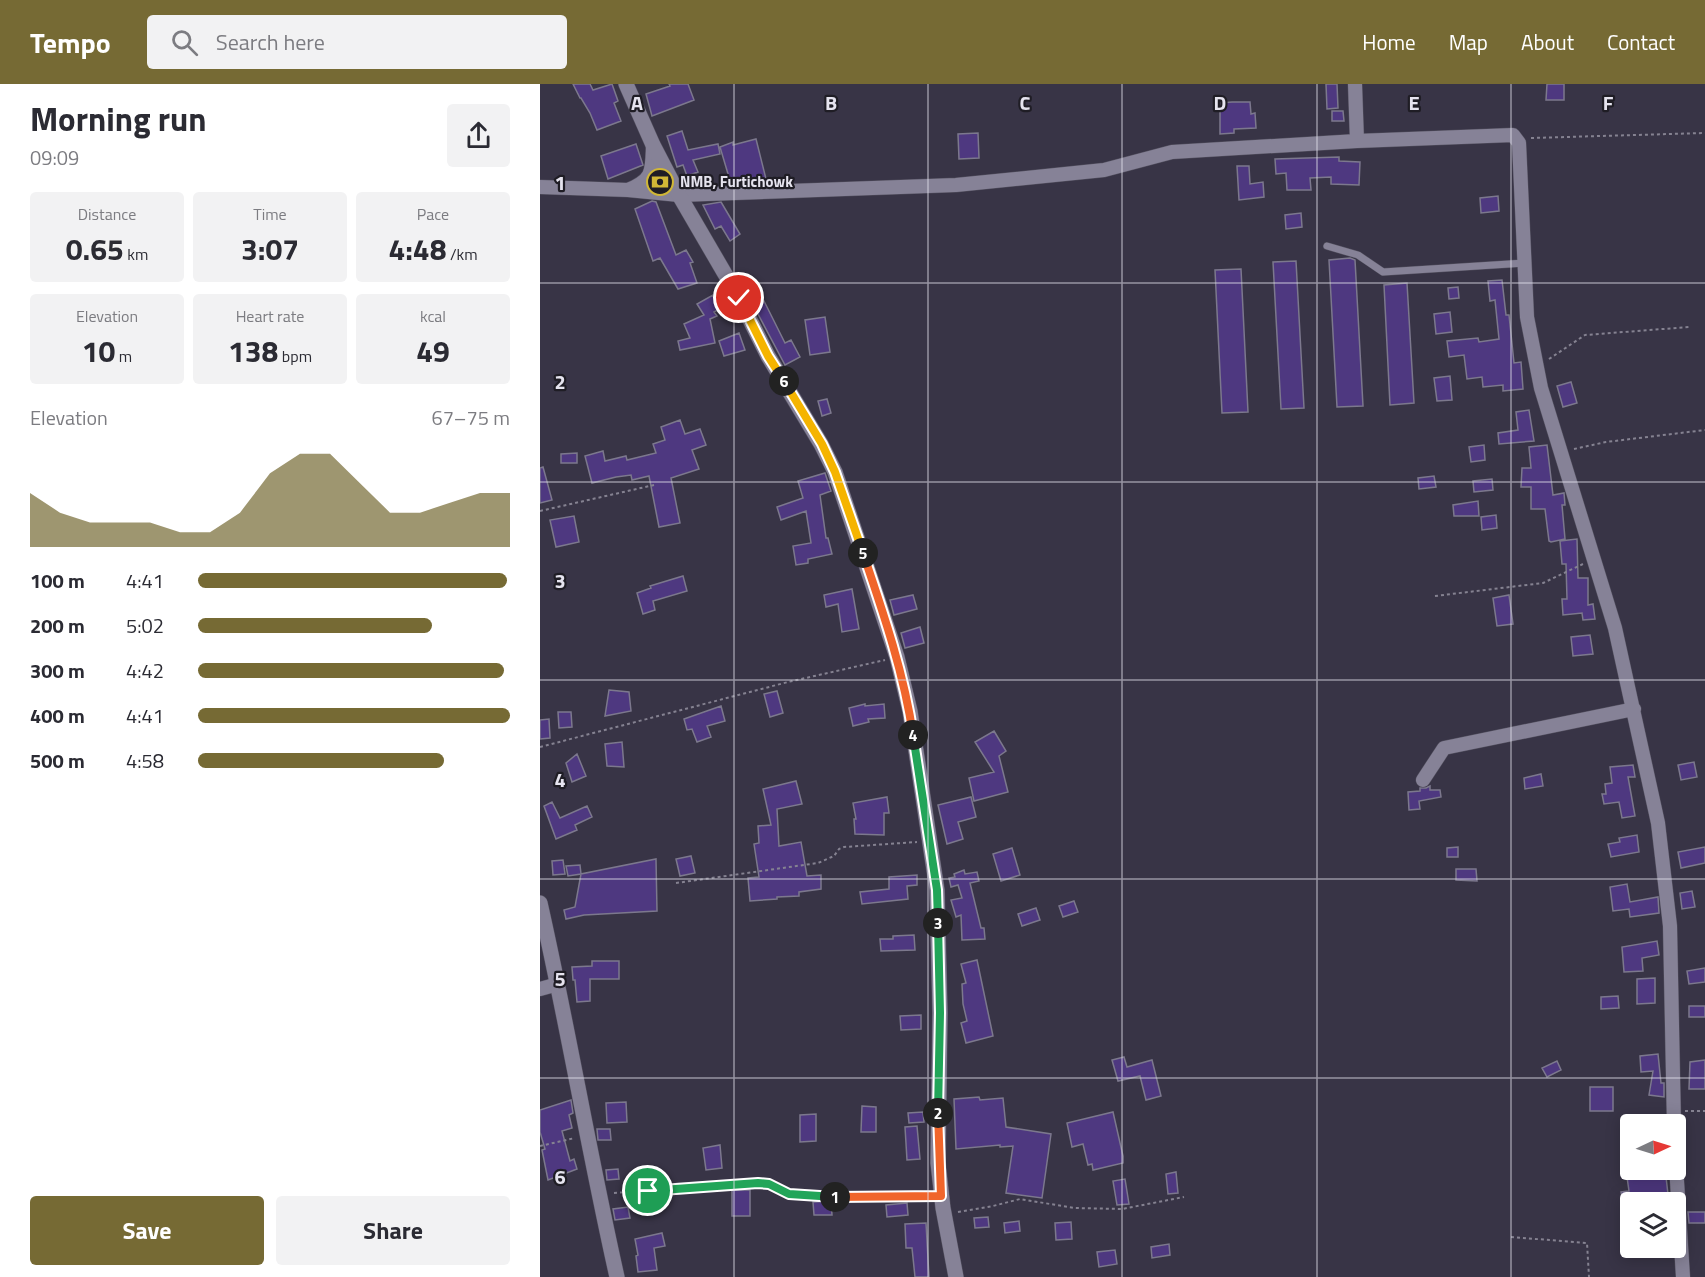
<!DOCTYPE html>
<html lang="en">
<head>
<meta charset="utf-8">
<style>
	:root { --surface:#fff; --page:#f2f2f3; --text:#2b2b33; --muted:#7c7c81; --accent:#766a34 }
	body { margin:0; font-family:"Titillium Web",sans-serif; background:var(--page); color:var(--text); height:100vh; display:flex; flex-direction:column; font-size:22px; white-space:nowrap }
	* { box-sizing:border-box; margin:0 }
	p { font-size:20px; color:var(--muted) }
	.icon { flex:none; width:33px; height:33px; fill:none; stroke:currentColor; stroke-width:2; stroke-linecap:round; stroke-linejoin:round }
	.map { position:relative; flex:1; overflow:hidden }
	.drawer { display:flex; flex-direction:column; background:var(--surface); width:540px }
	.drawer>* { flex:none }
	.needle { width:39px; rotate:86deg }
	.buttons { position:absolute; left:1080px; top:1030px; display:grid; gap:12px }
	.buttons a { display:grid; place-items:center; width:66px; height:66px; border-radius:6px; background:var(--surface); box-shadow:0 3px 15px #0003; font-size:30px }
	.pin { position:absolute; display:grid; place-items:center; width:51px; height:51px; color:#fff; margin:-26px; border:3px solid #fff; border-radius:50%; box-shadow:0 2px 6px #0007 }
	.km { position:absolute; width:30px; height:30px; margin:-15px; border-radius:50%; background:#222; color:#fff; font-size:16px; line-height:30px; text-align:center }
	.round { display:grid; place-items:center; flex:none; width:63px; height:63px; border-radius:6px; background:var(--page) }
	.headline { display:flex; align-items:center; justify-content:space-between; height:102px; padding:0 30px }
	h1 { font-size:33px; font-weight:700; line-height:45px }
	.figures { display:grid; grid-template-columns:repeat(3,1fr); gap:9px; height:102px; padding:6px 30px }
	.figures div { display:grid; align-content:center; border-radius:6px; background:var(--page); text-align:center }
	.figures b { font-size:30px; font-weight:700 }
	.figures small { font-size:16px; font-weight:400 }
	.figures p { font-size:16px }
	.chart { height:168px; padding:12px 30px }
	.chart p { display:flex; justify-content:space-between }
	.chart svg { width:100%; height:108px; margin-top:6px; fill:var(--accent); opacity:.7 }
	.primary-button { display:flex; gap:12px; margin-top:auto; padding:12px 30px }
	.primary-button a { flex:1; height:69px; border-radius:6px; background:var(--accent); color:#fff; font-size:24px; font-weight:700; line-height:69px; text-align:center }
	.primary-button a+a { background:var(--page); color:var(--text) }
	ul { padding:0 30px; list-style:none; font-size:20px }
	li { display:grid; grid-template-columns:96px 72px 1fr; align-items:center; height:45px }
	li i { height:15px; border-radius:8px; background:var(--accent) }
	header { display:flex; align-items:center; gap:36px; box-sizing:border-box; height:84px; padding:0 30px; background:var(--accent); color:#fff }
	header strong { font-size:28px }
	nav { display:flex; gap:33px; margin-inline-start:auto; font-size:21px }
	.search { width:420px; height:54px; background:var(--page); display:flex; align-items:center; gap:15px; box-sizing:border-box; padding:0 21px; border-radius:6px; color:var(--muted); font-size:22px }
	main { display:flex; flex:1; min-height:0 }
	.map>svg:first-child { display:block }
	.building { fill:#4e3880; stroke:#7c788d; stroke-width:1.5 }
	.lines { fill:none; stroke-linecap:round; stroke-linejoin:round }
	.service-casing { stroke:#53505f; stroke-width:8 }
	.minor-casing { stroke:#53505f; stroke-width:15 }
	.tertiary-casing { stroke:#53505f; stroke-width:16 }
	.path { stroke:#858291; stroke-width:2; stroke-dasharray:3 3; stroke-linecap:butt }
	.service { stroke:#868297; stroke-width:7 }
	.minor { stroke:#868297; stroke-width:14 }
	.tertiary { stroke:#868297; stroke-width:15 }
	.split-1-casing { stroke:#fff; stroke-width:12 }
	.split-2-casing { stroke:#fff; stroke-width:12 }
	.split-3-casing { stroke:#fff; stroke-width:12 }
	.split-4-casing { stroke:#fff; stroke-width:12 }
	.split-5-casing { stroke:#fff; stroke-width:12 }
	.split-6-casing { stroke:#fff; stroke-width:12 }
	.split-7-casing { stroke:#fff; stroke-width:12 }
	.split-1 { stroke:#22a559; stroke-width:8 }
	.split-2 { stroke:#f0652b; stroke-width:8 }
	.split-3 { stroke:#22a559; stroke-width:8 }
	.split-4 { stroke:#22a559; stroke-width:8 }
	.split-5 { stroke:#f0652b; stroke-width:8 }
	.split-6 { stroke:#f5b400; stroke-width:8 }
	.split-7 { stroke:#f5b400; stroke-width:8 }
	.grid { fill:none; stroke:#e6e4ef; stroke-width:1.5; stroke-opacity:0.55 }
	.labels { text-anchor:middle; stroke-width:4.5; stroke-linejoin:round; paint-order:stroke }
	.poi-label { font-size:15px; font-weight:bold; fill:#e6e4ef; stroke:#1f1d25; text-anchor:start }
	.grid-label { font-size:20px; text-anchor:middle; font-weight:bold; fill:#e6e4ef; stroke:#1f1d25; stroke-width:4.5; stroke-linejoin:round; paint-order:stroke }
</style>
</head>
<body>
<header>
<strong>Tempo</strong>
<div class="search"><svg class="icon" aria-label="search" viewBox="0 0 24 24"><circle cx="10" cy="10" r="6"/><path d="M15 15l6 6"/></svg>Search here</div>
<nav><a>Home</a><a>Map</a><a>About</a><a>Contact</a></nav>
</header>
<main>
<section class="drawer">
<div class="headline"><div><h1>Morning run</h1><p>09:09</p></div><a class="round"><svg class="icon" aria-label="share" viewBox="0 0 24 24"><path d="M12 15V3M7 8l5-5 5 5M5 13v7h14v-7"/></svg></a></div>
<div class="figures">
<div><p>Distance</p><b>0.65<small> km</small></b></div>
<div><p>Time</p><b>3:07</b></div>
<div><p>Pace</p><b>4:48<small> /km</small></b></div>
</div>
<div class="figures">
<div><p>Elevation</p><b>10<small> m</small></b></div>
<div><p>Heart rate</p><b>138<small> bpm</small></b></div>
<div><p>kcal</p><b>49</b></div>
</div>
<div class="chart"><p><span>Elevation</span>67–75 m</p>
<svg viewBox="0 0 160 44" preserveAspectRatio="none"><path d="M0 44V22L10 30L20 34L30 34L40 34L50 38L60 38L70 30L80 14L90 6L100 6L110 18L120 30L130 30L140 26L150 22L160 22V44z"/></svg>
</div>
<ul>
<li><b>100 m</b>4:41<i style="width:99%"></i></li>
<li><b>200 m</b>5:02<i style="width:75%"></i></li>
<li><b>300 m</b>4:42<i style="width:98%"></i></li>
<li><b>400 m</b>4:41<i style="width:100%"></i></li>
<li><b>500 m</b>4:58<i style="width:79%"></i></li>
</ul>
<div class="primary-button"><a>Save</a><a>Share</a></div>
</section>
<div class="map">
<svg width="1165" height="1193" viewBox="0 0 1165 1193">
	<rect width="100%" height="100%" fill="#383446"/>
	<path class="building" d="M 33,0 L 50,0 L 53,6 L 72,0 L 78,17 L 74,19 L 81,37 L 57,46 L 50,29 L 41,14 L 40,14 Z
		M 129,0 L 148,0 L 154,16 L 112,32 L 106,10 L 130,2 Z
		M 786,0 L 797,0 L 798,24 L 787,25 Z
		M 1007,0 L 1024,0 L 1024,16 L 1006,16 Z
		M 692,18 L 710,18 L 711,30 L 715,29 L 716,44 L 694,45 L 694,49 L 680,50 L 680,19 Z
		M 792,27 L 803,27 L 804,37 L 792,37 Z
		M 142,47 L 148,66 L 178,60 L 180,70 L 153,76 L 158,88 L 147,92 L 143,81 L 137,83 L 127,52 Z
		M 438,49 L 439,74 L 419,75 L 418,50 Z
		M 216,55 L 226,95 L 210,99 L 209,95 L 191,100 L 180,63 L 193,58 L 193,61 Z
		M 96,60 L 103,81 L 68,95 L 61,72 Z
		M 799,73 L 799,77 L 820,78 L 819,101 L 791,100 L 791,93 L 770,94 L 771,106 L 747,106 L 746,89 L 736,90 L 735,75 Z
		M 697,82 L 709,82 L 710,100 L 723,98 L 724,113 L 699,116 Z
		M 958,112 L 959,127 L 941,129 L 940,114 Z
		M 112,117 L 116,118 L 136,171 L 146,166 L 153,178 L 150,179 L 157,199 L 138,205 L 120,174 L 113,177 L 95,125 Z
		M 181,118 L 200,150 L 190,157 L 181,142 L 175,145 L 163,121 Z
		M 761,129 L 762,143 L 746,145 L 745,131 Z
		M 810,174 L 815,176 L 823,322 L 797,323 L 789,176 Z
		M 756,177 L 764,324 L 741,325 L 733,178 Z
		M 701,185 L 708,328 L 682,329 L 675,186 Z
		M 962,196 L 966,231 L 969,231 L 974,279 L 981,278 L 983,305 L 963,307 L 963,301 L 943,303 L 942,293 L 927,295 L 924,271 L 909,273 L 907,257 L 938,254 L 939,258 L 959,255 L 955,216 L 950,217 L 948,197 Z
		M 867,199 L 874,319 L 850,321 L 844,201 Z
		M 918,203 L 919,214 L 909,215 L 908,204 Z
		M 173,211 L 181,224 L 174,228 L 177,232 L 170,235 L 175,259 L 140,266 L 138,257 L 150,254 L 144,240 L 164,231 L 157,220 Z
		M 224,217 L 245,259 L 251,256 L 260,273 L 245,281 L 218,230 L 216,221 Z
		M 910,228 L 912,248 L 896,250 L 894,230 Z
		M 285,233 L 290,268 L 270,271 L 265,236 Z
		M 199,249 L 205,266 L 184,272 L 179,257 Z
		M 910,292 L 912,316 L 897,317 L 894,294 Z
		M 1031,298 L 1037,319 L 1023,323 L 1017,302 Z
		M 287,315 L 291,329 L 282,332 L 278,317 Z
		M 989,326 L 994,357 L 959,360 L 958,349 L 978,346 L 976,328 Z
		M 140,336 L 145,350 L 160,345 L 166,361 L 152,366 L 159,385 L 131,394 L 140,439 L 119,443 L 109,392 L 92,396 L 91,391 L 76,393 L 52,399 L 45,372 L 63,367 L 65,377 L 86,372 L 87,376 L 116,369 L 113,360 L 125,356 L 121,343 Z
		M 944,361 L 945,376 L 931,378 L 929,363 Z
		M 1007,361 L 1013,411 L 1024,409 L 1025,421 L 1022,421 L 1025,455 L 1011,458 L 1009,457 L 1005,425 L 991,425 L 991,403 L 981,403 L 982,384 L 991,384 L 989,363 Z
		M 37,369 L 37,379 L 21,379 L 21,370 Z
		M 3,383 L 12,416 L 0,419 L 0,384 Z
		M 285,389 L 291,407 L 280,411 L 286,454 L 288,454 L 292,470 L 268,475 L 268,479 L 256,481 L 253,462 L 271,459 L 266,427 L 241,436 L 237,423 L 263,414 L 258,397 Z
		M 894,392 L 896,403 L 879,405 L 878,394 Z
		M 952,395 L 953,406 L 934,408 L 933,397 Z
		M 938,417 L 939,432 L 914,432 L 913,421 Z
		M 956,431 L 957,444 L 942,446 L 941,433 Z
		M 34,432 L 39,458 L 16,463 L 10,436 Z
		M 1037,455 L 1038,494 L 1048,494 L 1048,521 L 1053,520 L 1055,535 L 1043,536 L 1042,529 L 1023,531 L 1022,515 L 1027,515 L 1026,480 L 1022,480 L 1020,457 Z
		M 143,492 L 147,507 L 113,517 L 115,526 L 103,530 L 97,509 L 111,504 L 110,502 Z
		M 312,505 L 319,545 L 302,548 L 298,520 L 286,523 L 284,511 Z
		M 373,511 L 377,525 L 354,531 L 350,516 Z
		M 969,511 L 973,540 L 957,542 L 953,514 Z
		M 380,543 L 384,559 L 365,564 L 361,549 Z
		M 1050,551 L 1053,570 L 1033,572 L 1031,553 Z
		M 69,606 L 89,608 L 91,627 L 65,632 Z
		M 237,607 L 243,629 L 230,633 L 224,610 Z
		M 325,620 L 325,622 L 344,620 L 345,634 L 328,635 L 329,638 L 313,642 L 309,624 Z
		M 181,622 L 185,637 L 167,642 L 171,653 L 157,658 L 152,645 L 147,646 L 144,635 Z
		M 18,628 L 31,628 L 32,643 L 19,644 Z
		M 9,635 L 10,654 L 0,655 L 0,636 Z
		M 454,647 L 466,667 L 459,672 L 468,708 L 434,717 L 429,694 L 454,688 L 435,658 Z
		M 82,658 L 84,683 L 67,682 L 65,660 Z
		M 37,670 L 46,692 L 32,698 L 26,679 Z
		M 1154,678 L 1157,693 L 1141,696 L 1138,681 Z
		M 1093,681 L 1095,693 L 1088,693 L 1095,732 L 1082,734 L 1079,718 L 1064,720 L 1062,710 L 1066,710 L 1065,700 L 1072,699 L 1070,683 Z
		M 1001,690 L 1003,702 L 985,705 L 984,694 Z
		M 256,697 L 262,720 L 237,725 L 239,762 L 261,758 L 267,792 L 281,791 L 281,805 L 259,808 L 259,812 L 237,813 L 237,815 L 210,817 L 208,794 L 219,793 L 214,760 L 219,759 L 218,742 L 231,741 L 223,705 Z
		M 890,702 L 890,706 L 900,706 L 901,713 L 879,717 L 880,725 L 869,726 L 868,708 L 880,707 L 880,704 L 886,704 Z
		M 347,713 L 349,729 L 344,729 L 344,751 L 315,750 L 314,735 L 316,735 L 313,719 Z
		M 431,713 L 436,733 L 418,738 L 423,755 L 407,760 L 398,721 Z
		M 12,718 L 20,734 L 47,722 L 52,733 L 35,741 L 37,746 L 16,755 L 4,722 Z
		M 1097,751 L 1099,768 L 1071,773 L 1068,760 L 1080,758 L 1079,754 Z
		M 918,763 L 918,773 L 907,773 L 907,764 Z
		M 1165,763 L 1165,779 L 1141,784 L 1138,768 Z
		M 472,764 L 480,791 L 461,797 L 453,770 Z
		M 151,772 L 155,789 L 140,792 L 136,775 Z
		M 116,775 L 117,827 L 44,831 L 26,835 L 24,826 L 35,823 L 41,790 Z
		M 23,776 L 25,790 L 13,791 L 12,777 Z
		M 40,781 L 41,790 L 28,792 L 26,782 Z
		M 916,785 L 936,785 L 937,797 L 916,796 Z
		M 424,786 L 425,790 L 437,788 L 439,797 L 430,799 L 441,844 L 444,844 L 445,855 L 422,856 L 421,831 L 416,833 L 411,816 L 422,814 L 418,801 L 411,803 L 409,794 L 415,793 L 414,790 Z
		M 377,791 L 377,801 L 367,802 L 368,815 L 322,820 L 320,808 L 349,805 L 349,793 Z
		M 1087,800 L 1090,818 L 1118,813 L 1119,829 L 1090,833 L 1089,825 L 1073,827 L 1070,803 Z
		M 1152,807 L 1155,823 L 1142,825 L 1140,809 Z
		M 534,817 L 538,828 L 523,833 L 519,822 Z
		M 496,824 L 500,836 L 482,842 L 478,830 Z
		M 374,851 L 375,866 L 341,867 L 340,855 L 353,855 L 353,852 Z
		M 1117,857 L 1119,871 L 1102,874 L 1103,887 L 1084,888 L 1082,863 Z
		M 437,876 L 453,952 L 426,959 L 421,939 L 427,937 L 423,920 L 422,900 L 426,899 L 421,880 Z
		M 52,877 L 79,877 L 79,895 L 50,895 L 50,917 L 37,918 L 35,896 L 33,896 L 32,883 L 52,882 Z
		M 1165,884 L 1165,898 L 1149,900 L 1147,887 Z
		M 1115,894 L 1115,919 L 1097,920 L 1097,895 Z
		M 1078,912 L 1079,924 L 1061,925 L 1061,913 Z
		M 1149,922 L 1165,922 L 1165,933 L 1149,933 Z
		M 381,931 L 381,945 L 361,946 L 360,932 Z
		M 1118,970 L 1121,999 L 1124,999 L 1124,1013 L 1109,1011 L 1113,987 L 1101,988 L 1100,972 Z
		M 584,973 L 587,983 L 612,976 L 621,1012 L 606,1016 L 600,992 L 578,997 L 572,976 Z
		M 1165,976 L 1165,1005 L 1149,1005 L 1150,978 Z
		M 1017,977 L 1021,986 L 1007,993 L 1002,984 Z
		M 1050,1003 L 1073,1003 L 1073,1027 L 1050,1027 Z
		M 439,1013 L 440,1016 L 463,1014 L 466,1043 L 511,1050 L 502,1114 L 466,1109 L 473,1062 L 460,1063 L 460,1061 L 416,1065 L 414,1015 Z
		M 31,1016 L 33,1029 L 29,1031 L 32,1044 L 22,1047 L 30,1077 L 34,1075 L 37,1085 L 8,1096 L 2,1066 L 5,1065 L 0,1048 L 0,1026 Z
		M 86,1018 L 87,1038 L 67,1039 L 66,1019 Z
		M 322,1022 L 336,1023 L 336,1048 L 321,1048 Z
		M 383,1028 L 384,1038 L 369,1039 L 368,1029 Z
		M 573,1028 L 583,1072 L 583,1079 L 553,1086 L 552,1080 L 548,1081 L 543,1060 L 532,1063 L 527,1039 Z
		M 276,1030 L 276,1057 L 260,1058 L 260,1031 Z
		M 377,1042 L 380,1075 L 367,1076 L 365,1043 Z
		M 57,1045 L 70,1045 L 71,1056 L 58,1056 Z
		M 180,1061 L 182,1084 L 166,1086 L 163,1064 Z
		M 78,1085 L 79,1095 L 67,1096 L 66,1086 Z
		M 636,1088 L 638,1109 L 628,1110 L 626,1090 Z
		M 1100,1090 L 1100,1094 L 1126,1093 L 1129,1119 L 1112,1119 L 1112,1115 L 1083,1120 L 1081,1108 L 1089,1107 L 1087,1093 Z
		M 585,1095 L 589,1120 L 577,1121 L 573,1097 Z
		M 192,1106 L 210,1106 L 210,1132 L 192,1132 Z
		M 291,1117 L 292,1131 L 274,1131 L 273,1118 Z
		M 367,1119 L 368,1131 L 347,1133 L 346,1121 Z
		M 88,1123 L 90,1134 L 75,1136 L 73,1125 Z
		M 1148,1128 L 1165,1128 L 1165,1139 L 1149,1139 Z
		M 448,1133 L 449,1143 L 435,1144 L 434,1134 Z
		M 479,1137 L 480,1147 L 465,1149 L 464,1139 Z
		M 531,1138 L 532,1155 L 516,1156 L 515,1139 Z
		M 386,1139 L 389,1193 L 375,1193 L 372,1164 L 366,1164 L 365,1140 Z
		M 122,1149 L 125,1162 L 114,1164 L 117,1186 L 98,1188 L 96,1172 L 98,1171 L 95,1155 Z
		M 629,1160 L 630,1171 L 612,1174 L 611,1163 Z
		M 575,1166 L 577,1180 L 559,1183 L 557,1168 Z"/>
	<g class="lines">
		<defs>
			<path id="service" d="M 787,162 L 818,171 L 843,188 L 985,179"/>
			<path id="minor" d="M 815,0 L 817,57
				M 0,103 L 88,106 L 139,111 L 416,101 L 564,86 L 632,68 L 817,57 L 973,51 L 979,59 L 987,233 L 1001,304 L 1075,544 L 1118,739 L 1130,842 L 1134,1041
				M 88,106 C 114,95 112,87 113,61
				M 883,696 L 904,664 L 1094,625
				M 0,905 L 18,900
				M 1136,1081 L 1143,1193"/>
			<path id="tertiary" d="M 86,0 L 113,61 L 139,111 L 199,214 L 228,272 L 281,360 L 295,388 L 357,573 L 370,627 L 397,806 L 400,929 L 398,1079 L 403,1124 L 416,1193
				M 0,819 C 28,943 49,1069 77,1193"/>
		</defs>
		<use href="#service" class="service-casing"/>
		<use href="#minor" class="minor-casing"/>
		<use href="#tertiary" class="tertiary-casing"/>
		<path class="path" d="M 991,54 L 1165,49
			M 1009,275 L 1045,251 L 1149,243
			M 1034,365 L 1066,358 L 1165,346
			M 0,427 L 114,401
			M 895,512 L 1003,499 L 1043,480
			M 0,663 L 248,598 L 345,576
			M 136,799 L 278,779 L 294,772 L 299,765 L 304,763 L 377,758
			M 1145,1027 L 1165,1027
			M 0,1062 L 35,1054
			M 74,1109 L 218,1099 L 229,1100 L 249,1110 L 288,1113 L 389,1112
			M 418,1128 L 453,1122 L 480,1115 L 534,1124 L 582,1125 L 644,1113
			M 971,1153 L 1047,1159 L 1049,1193"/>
		<use href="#service" class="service"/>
		<use href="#minor" class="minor"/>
		<use href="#tertiary" class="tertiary"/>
	</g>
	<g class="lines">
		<defs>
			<path id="split-1" d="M 108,1107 L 218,1099 L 229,1100 L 249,1110 L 295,1113"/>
			<path id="split-2" d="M 295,1113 L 401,1112 L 398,1029"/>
			<path id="split-3" d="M 398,839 L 400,929 L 398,1029"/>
			<path id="split-4" d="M 373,651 L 397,806 L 398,839"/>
			<path id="split-5" d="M 323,469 C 343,528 364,589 373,651"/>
			<path id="split-6" d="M 244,297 L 282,360 L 295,388 L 323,469"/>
			<path id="split-7" d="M 199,214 L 228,272 L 244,297"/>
		</defs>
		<use href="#split-1" class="split-1-casing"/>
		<use href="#split-2" class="split-2-casing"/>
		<use href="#split-3" class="split-3-casing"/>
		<use href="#split-4" class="split-4-casing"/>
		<use href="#split-5" class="split-5-casing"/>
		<use href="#split-6" class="split-6-casing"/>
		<use href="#split-7" class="split-7-casing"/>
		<use href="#split-1" class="split-1"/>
		<use href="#split-2" class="split-2"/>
		<use href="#split-3" class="split-3"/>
		<use href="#split-4" class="split-4"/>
		<use href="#split-5" class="split-5"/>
		<use href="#split-6" class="split-6"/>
		<use href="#split-7" class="split-7"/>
	</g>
	<path class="grid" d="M 194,0 L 194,1193M 388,0 L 388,1193M 582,0 L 582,1193M 777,0 L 777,1193M 971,0 L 971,1193M 0,199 L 1165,199M 0,398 L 1165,398M 0,596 L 1165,596M 0,795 L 1165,795M 0,994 L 1165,994"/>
	<defs>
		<symbol id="bank-ring" viewBox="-11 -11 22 22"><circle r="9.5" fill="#1f1d25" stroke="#d1b736" stroke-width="1.5"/><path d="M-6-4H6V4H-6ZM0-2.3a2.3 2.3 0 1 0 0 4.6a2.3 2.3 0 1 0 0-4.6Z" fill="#d1b736"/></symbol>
	</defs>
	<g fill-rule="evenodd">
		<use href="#bank-ring" x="105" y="83" width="30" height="30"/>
	</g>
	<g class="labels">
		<g class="poi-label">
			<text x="140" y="103">NMB, Furtichowk</text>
		</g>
	</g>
	<g class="grid-label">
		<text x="97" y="26">A</text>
		<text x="291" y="26">B</text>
		<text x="485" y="26">C</text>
		<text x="680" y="26">D</text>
		<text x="874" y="26">E</text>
		<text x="1068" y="26">F</text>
		<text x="20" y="106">1</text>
		<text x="20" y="305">2</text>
		<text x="20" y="504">3</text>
		<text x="20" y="703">4</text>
		<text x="20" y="902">5</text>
		<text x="20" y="1100">6</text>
	</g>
</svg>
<div class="buttons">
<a><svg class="needle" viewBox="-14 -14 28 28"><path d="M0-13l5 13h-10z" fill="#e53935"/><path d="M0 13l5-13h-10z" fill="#7c7c81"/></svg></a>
<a><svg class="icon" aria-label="layers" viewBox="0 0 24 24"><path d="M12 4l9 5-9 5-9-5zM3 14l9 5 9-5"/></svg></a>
</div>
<div class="pin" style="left:108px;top:1107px;background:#1e9e55"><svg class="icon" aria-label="arrive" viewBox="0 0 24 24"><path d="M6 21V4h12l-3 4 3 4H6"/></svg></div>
<div class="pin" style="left:199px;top:214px;background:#d93025"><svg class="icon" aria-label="check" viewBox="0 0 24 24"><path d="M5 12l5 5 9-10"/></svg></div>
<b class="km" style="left:295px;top:1113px">1</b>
<b class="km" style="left:398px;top:1029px">2</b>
<b class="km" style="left:398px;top:839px">3</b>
<b class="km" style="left:373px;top:651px">4</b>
<b class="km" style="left:323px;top:469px">5</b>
<b class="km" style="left:244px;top:297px">6</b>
</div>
</main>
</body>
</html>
